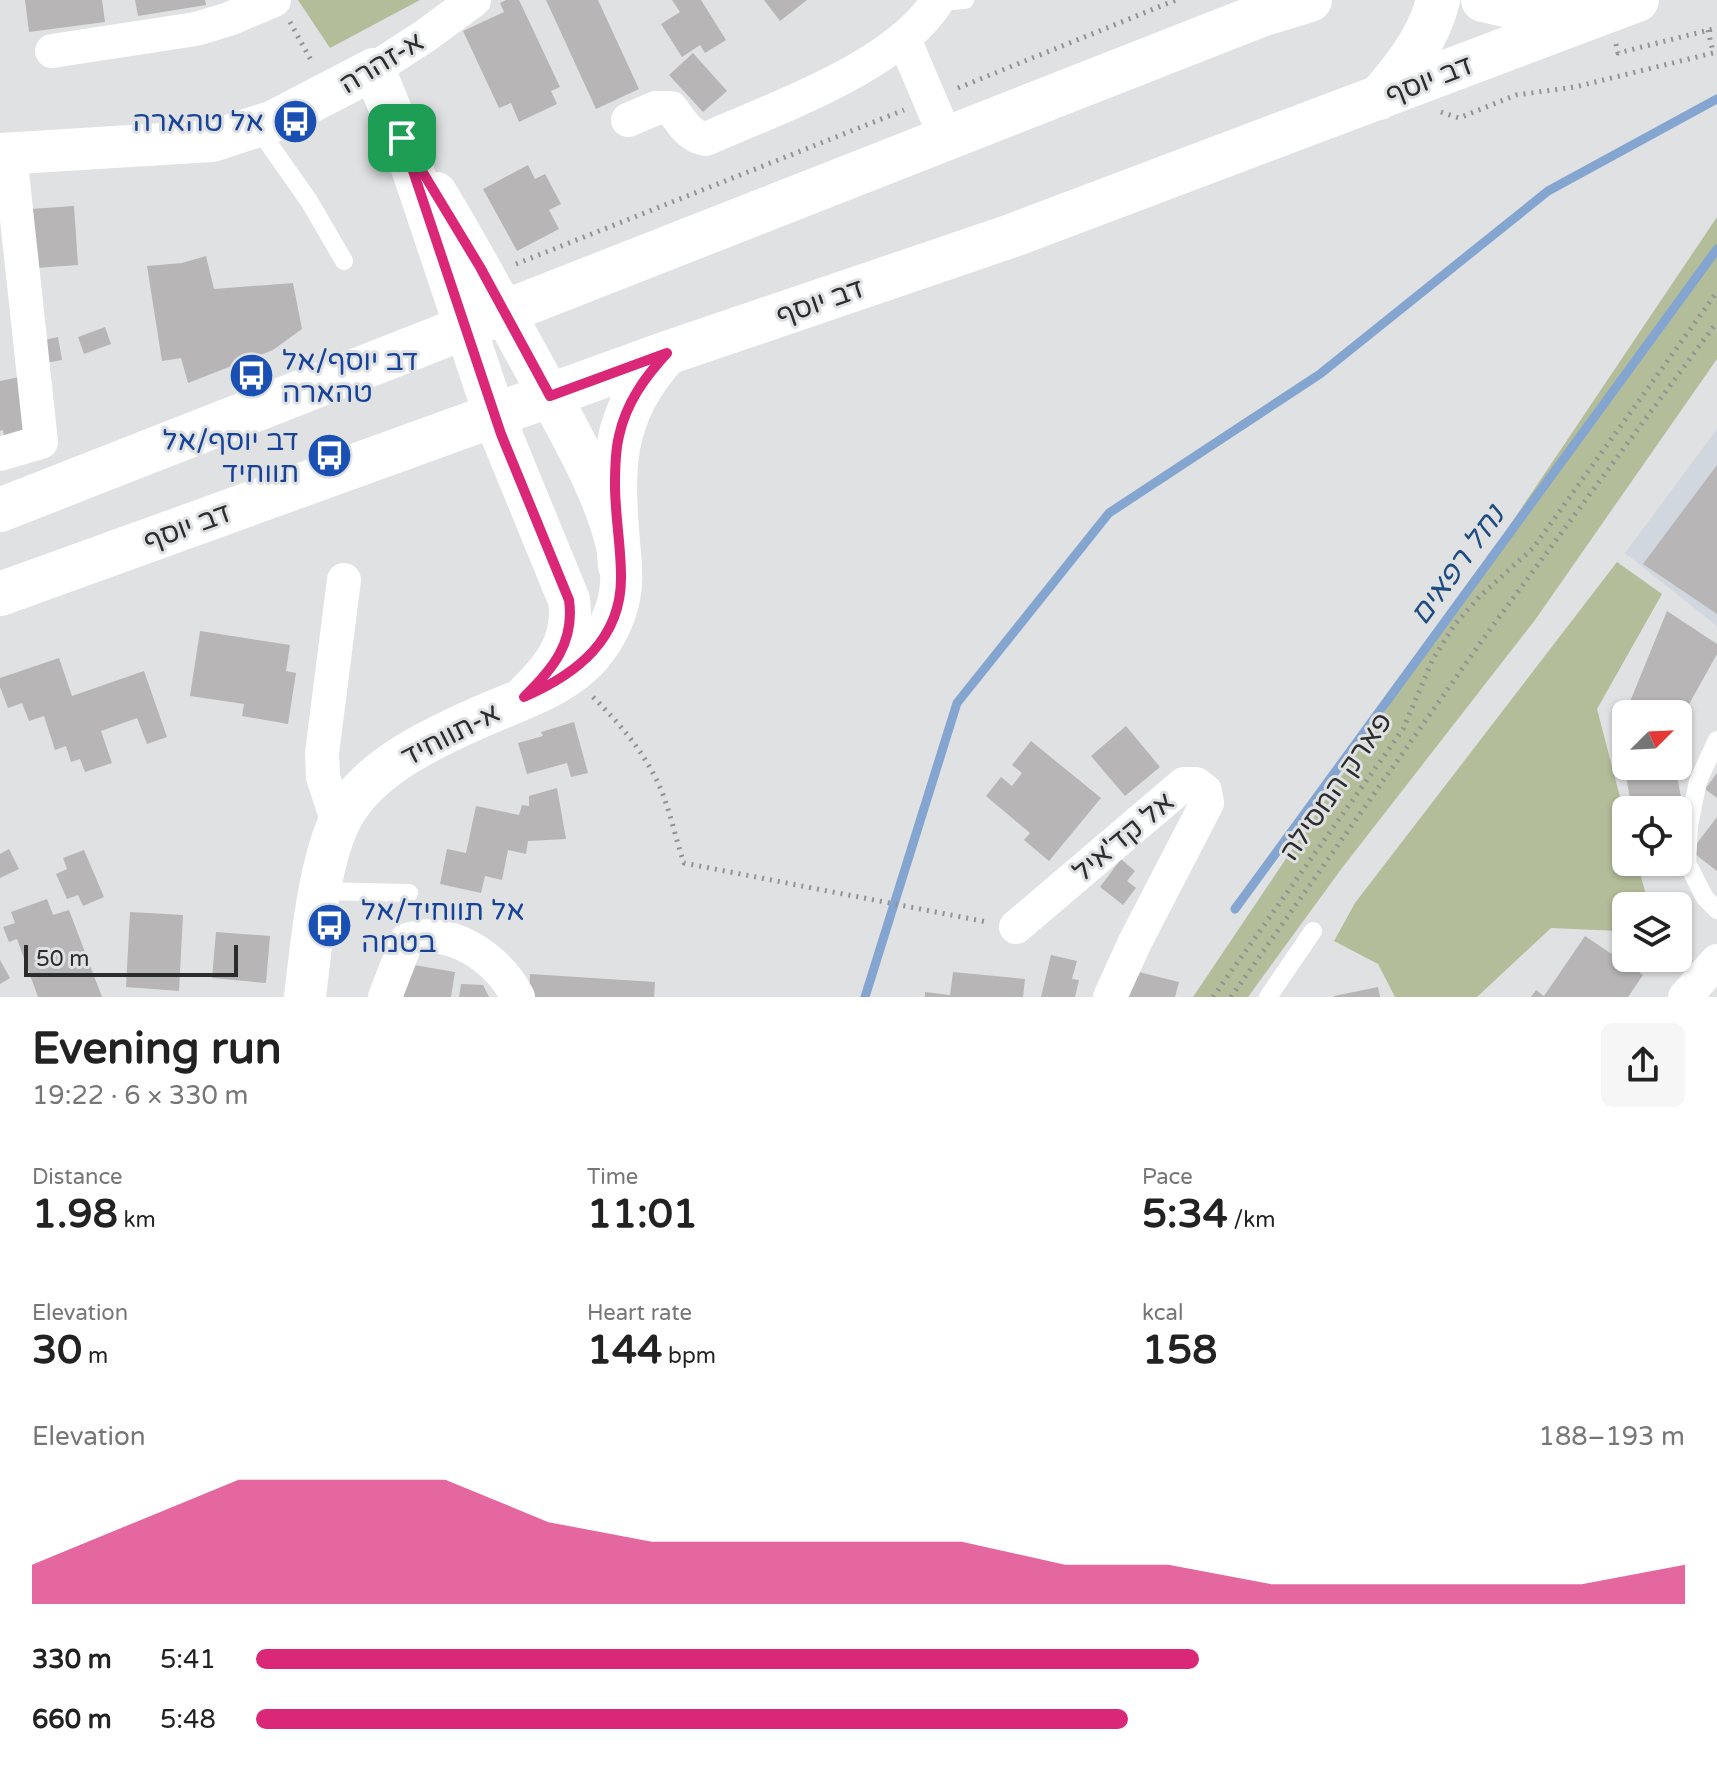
<!DOCTYPE html>
<html lang="en">
<head>
<meta charset="utf-8">
<style>
	:root { --surface:#fff; --page:#f6f6f6; --text:#222; --muted:#767676; --accent:#db2777 }
	body { margin:0; font-family:"Varela Round","Noto Sans Hebrew",sans-serif; background:var(--page); color:var(--text); height:100vh; display:flex; flex-direction:column; font-size:30px; white-space:nowrap }
	* { box-sizing:border-box; margin:0 }
	p { font-size:26px; color:var(--muted) }
	.icon { flex:none; width:44px; height:44px; fill:none; stroke:currentColor; stroke-width:2; stroke-linecap:round; stroke-linejoin:round }
	.map { position:relative; height:997px; overflow:hidden }
	.panel { display:flex; flex-direction:column; background:var(--surface); flex:1 }
	.panel>* { flex:none }
	.needle { width:52px; rotate:66deg }
	.controls { position:absolute; left:1612px; top:700px; display:grid; gap:16px }
	.controls a { display:grid; place-items:center; width:80px; height:80px; border-radius:12px; background:var(--surface); box-shadow:0 2px 6px #0004; font-size:40px }
	.scale { position:absolute; left:24px; bottom:20px; width:214px; box-sizing:border-box; padding-left:8px; border:4px solid #2b2c2c; border-top:0; font-size:22px; line-height:28px; white-space:nowrap; color:#2b2c2c; -webkit-text-stroke:6px #e0e1e3; paint-order:stroke }
	.pin { position:absolute; display:grid; place-items:center; width:68px; height:68px; color:#fff; margin:-34px; border-radius:16px; box-shadow:0 4px 12px #0006 }
	.round { display:grid; place-items:center; flex:none; width:84px; height:84px; border-radius:12px; background:var(--page) }
	.summary { display:flex; align-items:center; justify-content:space-between; height:136px; padding:0 32px }
	h1 { font-size:44px; font-weight:700; line-height:60px }
	.stats { display:grid; grid-template-columns:repeat(3,1fr); gap:12px; height:136px; padding:8px 32px }
	.stats div { display:grid; align-content:center }
	.stats b { font-size:40px; font-weight:700 }
	.stats small { font-size:22px; font-weight:400 }
	.stats p { font-size:22px }
	.chart { height:224px; padding:16px 32px }
	.chart p { display:flex; justify-content:space-between }
	.chart svg { width:100%; height:144px; margin-top:8px; fill:var(--accent); opacity:.7 }
	ul { padding:0 32px; list-style:none; font-size:26px }
	li { display:grid; grid-template-columns:128px 96px 1fr; align-items:center; height:60px }
	li i { height:20px; border-radius:10px; background:var(--accent) }
	.map>svg:first-child { display:block }
	.built { fill:#d0d7de }
	.green { fill:#b3bd9a }
	.lines { fill:none; stroke-linecap:round; stroke-linejoin:round }
	.stream { stroke:#84a5d0; stroke-width:9 }
	.building { fill:#b7b5b6 }
	.path { stroke:#929394; stroke-width:5; stroke-dasharray:2 6; stroke-linecap:butt }
	.service { stroke:#fff; stroke-width:18 }
	.minor { stroke:#fff; stroke-width:34 }
	.tertiary { stroke:#fff; stroke-width:42 }
	.secondary { stroke:#fff; stroke-width:44 }
	.route-casing { stroke:#fff; stroke-width:16 }
	.route { stroke:#db2777; stroke-width:10 }
	.labels { text-anchor:middle; stroke-width:6; stroke-linejoin:round; paint-order:stroke }
	.street-label { font-size:28px; fill:#2b2c2c; stroke:#e0e1e3 }
	.transit-label { font-size:28px; fill:#164399; stroke:#e0e1e3; text-anchor:end }
	.water-label { font-size:30px; font-style:italic; fill:#1e4b81; stroke:#e0e1e3 }
</style>
</head>
<body>
<div class="map">
<svg width="1717" height="997" viewBox="0 0 1717 997">
	<rect width="100%" height="100%" fill="#e0e1e3"/>
	<path class="built" d="M 1717,429 L 1717,626 L 1625,553 Z"/>
	<path class="green" d="M 298,0 L 420,0 L 330,48 Z
		M 1717,217 L 1717,359 L 1535,620 L 1342,868 L 1248,997 L 1193,997 Z
		M 1617,562 L 1662,594 L 1597,709 L 1626,820 L 1626,862 L 1637,862 L 1649,906 L 1626,906 L 1626,928 L 1619,931 L 1551,928 L 1477,997 L 1395,997 L 1378,964 L 1334,941 L 1355,903 Z"/>
	<g class="lines">
		<path class="stream" d="M 1235,909 L 1717,249
			M 865,997 L 957,703 L 1109,513 L 1320,374 L 1548,191 L 1717,99"/>
	</g>
	<path class="building" d="M 25,0 L 102,0 L 105,22 L 29,32 Z
		M 135,0 L 205,0 L 206,5 L 138,16 Z
		M 506,0 L 519,0 L 560,87 L 551,91 L 557,104 L 519,122 L 511,103 L 499,108 L 463,31 L 504,12 L 500,3 Z
		M 546,0 L 598,0 L 639,89 L 596,109 Z
		M 672,0 L 701,0 L 726,40 L 705,53 L 700,45 L 682,57 L 661,24 L 680,12 Z
		M 764,0 L 807,0 L 780,21 Z
		M 693,53 L 727,91 L 703,112 L 669,75 Z
		M 528,165 L 535,179 L 545,174 L 561,204 L 549,210 L 559,229 L 517,251 L 483,189 Z
		M 74,206 L 78,265 L 36,268 L 31,209 Z
		M 206,256 L 214,289 L 293,283 L 302,329 L 273,350 L 188,383 L 181,358 L 162,361 L 147,266 L 182,263 Z
		M 105,327 L 111,344 L 84,354 L 78,337 Z
		M 58,337 L 62,360 L 45,363 L 40,341 Z
		M 19,377 L 31,436 L 5,442 L 3,430 L 0,431 L 0,381 Z
		M 1717,465 L 1717,614 L 1643,564 Z
		M 1667,611 L 1717,644 L 1717,654 L 1678,724 L 1678,714 L 1626,714 L 1626,766 L 1675,766 L 1683,807 L 1676,810 L 1632,810 L 1618,731 Z
		M 200,631 L 290,645 L 286,671 L 296,673 L 288,724 L 242,716 L 244,704 L 190,696 Z
		M 59,658 L 72,696 L 144,671 L 167,737 L 147,744 L 137,718 L 101,731 L 112,763 L 85,772 L 80,759 L 71,762 L 66,746 L 55,750 L 44,716 L 29,721 L 22,703 L 8,708 L 0,687 L 0,678 Z
		M 574,722 L 588,773 L 571,777 L 567,763 L 527,774 L 518,743 L 543,736 L 541,732 Z
		M 1126,726 L 1160,767 L 1125,796 L 1091,756 Z
		M 1031,741 L 1101,798 L 1049,861 L 1024,840 L 1030,833 L 986,796 L 1001,777 L 1012,786 L 1022,773 L 1012,765 Z
		M 1717,773 L 1717,798 L 1705,789 Z
		M 557,788 L 566,839 L 528,841 L 526,854 L 508,850 L 502,880 L 485,876 L 481,893 L 440,884 L 447,849 L 466,853 L 476,806 L 519,815 L 522,805 L 529,806 L 529,796 Z
		M 1717,817 L 1717,871 L 1691,851 Z
		M 9,849 L 19,869 L 0,878 L 0,854 Z
		M 84,850 L 104,897 L 83,906 L 78,895 L 67,899 L 56,874 L 67,869 L 63,858 Z
		M 1121,859 L 1135,871 L 1127,881 L 1136,888 L 1123,905 L 1100,887 Z
		M 47,899 L 53,915 L 69,910 L 102,997 L 38,997 L 17,939 L 9,942 L 3,927 L 15,923 L 11,912 Z
		M 130,912 L 183,915 L 179,991 L 126,987 Z
		M 216,932 L 270,936 L 266,983 L 212,978 Z
		M 1585,936 L 1643,975 L 1628,997 L 1531,997 L 1536,990 L 1544,996 Z
		M 1051,955 L 1077,961 L 1072,979 L 1079,980 L 1075,997 L 1041,997 Z
		M 0,960 L 10,978 L 0,984 Z
		M 408,964 L 455,972 L 451,997 L 402,997 Z
		M 1135,971 L 1179,982 L 1175,997 L 1128,997 Z
		M 953,972 L 1025,979 L 1023,997 L 925,997 L 925,992 L 950,995 Z
		M 530,974 L 655,982 L 654,997 L 529,997 Z
		M 461,984 L 483,985 L 489,997 L 459,997 Z
		M 1378,987 L 1380,997 L 1334,997 L 1334,996 Z"/>
	<g class="lines">
		<path class="path" d="M 290,22 L 312,62
			M 1708,30 L 1713,52
			M 1616,44 L 1618,53 L 1717,28
			M 958,88 L 1176,0
			M 1441,112 L 1459,118 L 1516,95 L 1575,87 L 1717,52
			M 516,264 L 904,110
			M 593,697 C 622,726 646,754 662,792 C 671,815 676,840 684,863 L 987,922
			M 1213,997 L 1403,729 L 1433,659 L 1455,624 L 1479,597 L 1533,548 L 1717,292
			M 1231,997 L 1483,639 L 1717,322"/>
		<path class="service" d="M 938,2 L 965,0
			M 257,127 L 309,201 L 344,261
			M 1717,740 L 1698,781 L 1689,826 L 1687,863 L 1705,898 L 1717,910
			M 321,891 L 409,893
			M 1268,997 L 1313,931"/>
		<path class="minor" d="M 904,39 L 946,138
			M 52,51 L 196,29 L 229,19 L 274,0
			M 374,69 L 425,36 L 474,0
			M 628,120 L 656,108 L 671,108 C 681,121 689,137 706,139 C 776,108 898,66 938,0
			M 0,454 L 41,442 L 10,154
			M 338,823 L 323,777 L 322,753 L 344,580
			M 1016,927 L 1184,784 L 1196,784 L 1205,791 L 1207,803 L 1135,942 L 1110,997
			M 385,997 L 407,940 C 452,925 498,959 518,997
			M 1685,997 L 1717,961"/>
		<path class="tertiary" d="M 0,154 L 212,141 L 274,121 L 374,69 L 402,138 L 501,434 L 569,600 C 575,642 553,669 524,697
			M 305,997 C 311,947 318,870 338,825 C 361,771 430,739 480,717 C 518,700 567,686 594,651 C 611,629 623,600 621,572 C 617,509 565,424 534,367 C 502,309 471,250 436,193"/>
		<path class="secondary" d="M 1483,0 L 1536,12 L 1584,15
			M 1379,98 C 1404,69 1429,38 1438,0
			M 0,510 L 1261,15 L 1310,0
			M 620,566 C 613,480 604,421 667,353
			M 0,594 L 667,353 L 1011,236 L 1637,0"/>
	</g>
	<g class="lines">
		<defs>
			<path id="route" d="M 402,138 L 480,267 L 550,396 L 667,353 C 645,377 626,403 619,436 C 615,452 615,469 615,485 C 615,515 621,546 621,576 C 622,639 577,674 524,697 C 553,669 575,642 569,600 L 501,434 Z"/>
		</defs>
		<use href="#route" class="route-casing"/>
		<use href="#route" class="route"/>
	</g>
	<defs>
		<symbol id="bus-disc" viewBox="-11 -11 22 22"><circle r="9.5" fill="#1a4fb4" stroke="#e0e1e3"/><path d="M-5-6H5V4H4V6H2V4H-2V6H-4V4H-5ZM-3.5-4V0h7V-4ZM-3.5 1.2v1.5H-2V1.2ZM2 1.2v1.5H3.5V1.2Z" fill="#fff"/></symbol>
	</defs>
	<g fill-rule="evenodd">
		<use href="#bus-disc" x="270" y="96" width="51" height="51"/>
		<use href="#bus-disc" x="226" y="350" width="51" height="51"/>
		<use href="#bus-disc" x="304" y="430" width="51" height="51"/>
		<use href="#bus-disc" x="304" y="900" width="51" height="51"/>
	</g>
	<g class="labels">
		<g class="street-label">
			<text transform="translate(381 62) rotate(-31)" y="10">א-זהרה</text>
			<text transform="translate(1429 79) rotate(-21)" y="10">דב יוסף</text>
			<text transform="translate(820 301) rotate(-19)" y="10">דב יוסף</text>
			<text transform="translate(187 526) rotate(-20)" y="10">דב יוסף</text>
			<text transform="translate(450 734) rotate(-27)" y="10">א-תווחיד</text>
			<text transform="translate(1335 786) rotate(-55)" y="10">פארק המסילה</text>
			<text transform="translate(1123 836) rotate(-40)" y="10">אל קד'איל</text>
		</g>
		<g class="transit-label">
			<text x="264" y="131">אל טהארה</text>
			<text x="282" y="370" text-anchor="start">דב יוסף/אל<tspan x="282" dy="32">טהארה</tspan></text>
			<text x="299" y="450">דב יוסף/אל<tspan x="299" dy="32">תווחיד</tspan></text>
			<text x="361" y="920" text-anchor="start">אל תווחיד/אל<tspan x="361" dy="32">בטמה</tspan></text>
		</g>
		<g class="water-label">
			<text transform="translate(1457 565) rotate(-54)" y="10">נחל רפאים</text>
		</g>
	</g>
</svg>
<div class="controls">
<a><svg class="needle" viewBox="-14 -14 28 28"><path d="M0-13l5 13h-10z" fill="#e53935"/><path d="M0 13l5-13h-10z" fill="#767676"/></svg></a>
<a><svg class="icon" aria-label="locate" viewBox="0 0 24 24"><circle cx="12" cy="12" r="6"/><path d="M12 2v4M12 18v4M2 12h4M18 12h4"/></svg></a>
<a><svg class="icon" aria-label="layers" viewBox="0 0 24 24"><path d="M12 4l9 5-9 5-9-5zM3 14l9 5 9-5"/></svg></a>
</div>
<div class="scale">50 m</div>
<div class="pin" style="left:402px;top:138px;background:#1e9e55"><svg class="icon" aria-label="arrive" viewBox="0 0 24 24"><path d="M6 21V4h12l-3 4 3 4H6"/></svg></div>
</div>
<section class="panel">
<div class="summary"><div><h1>Evening run</h1><p>19:22 · 6 × 330 m</p></div><a class="round"><svg class="icon" aria-label="share" viewBox="0 0 24 24"><path d="M12 15V3M7 8l5-5 5 5M5 13v7h14v-7"/></svg></a></div>
<div class="stats">
<div><p>Distance</p><b>1.98<small> km</small></b></div>
<div><p>Time</p><b>11:01</b></div>
<div><p>Pace</p><b>5:34<small> /km</small></b></div>
</div>
<div class="stats">
<div><p>Elevation</p><b>30<small> m</small></b></div>
<div><p>Heart rate</p><b>144<small> bpm</small></b></div>
<div><p>kcal</p><b>158</b></div>
</div>
<div class="chart"><p><span>Elevation</span>188–193 m</p>
<svg viewBox="0 0 160 44" preserveAspectRatio="none"><path d="M0 44V32L10 19L20 6L30 6L40 6L50 19L60 25L70 25L80 25L90 25L100 32L110 32L120 38L130 38L140 38L150 38L160 32V44z"/></svg>
</div>
<ul>
<li><b>330 m</b>5:41<i style="width:66%"></i></li>
<li><b>660 m</b>5:48<i style="width:61%"></i></li>
</ul>
</section>
</body>
</html>
